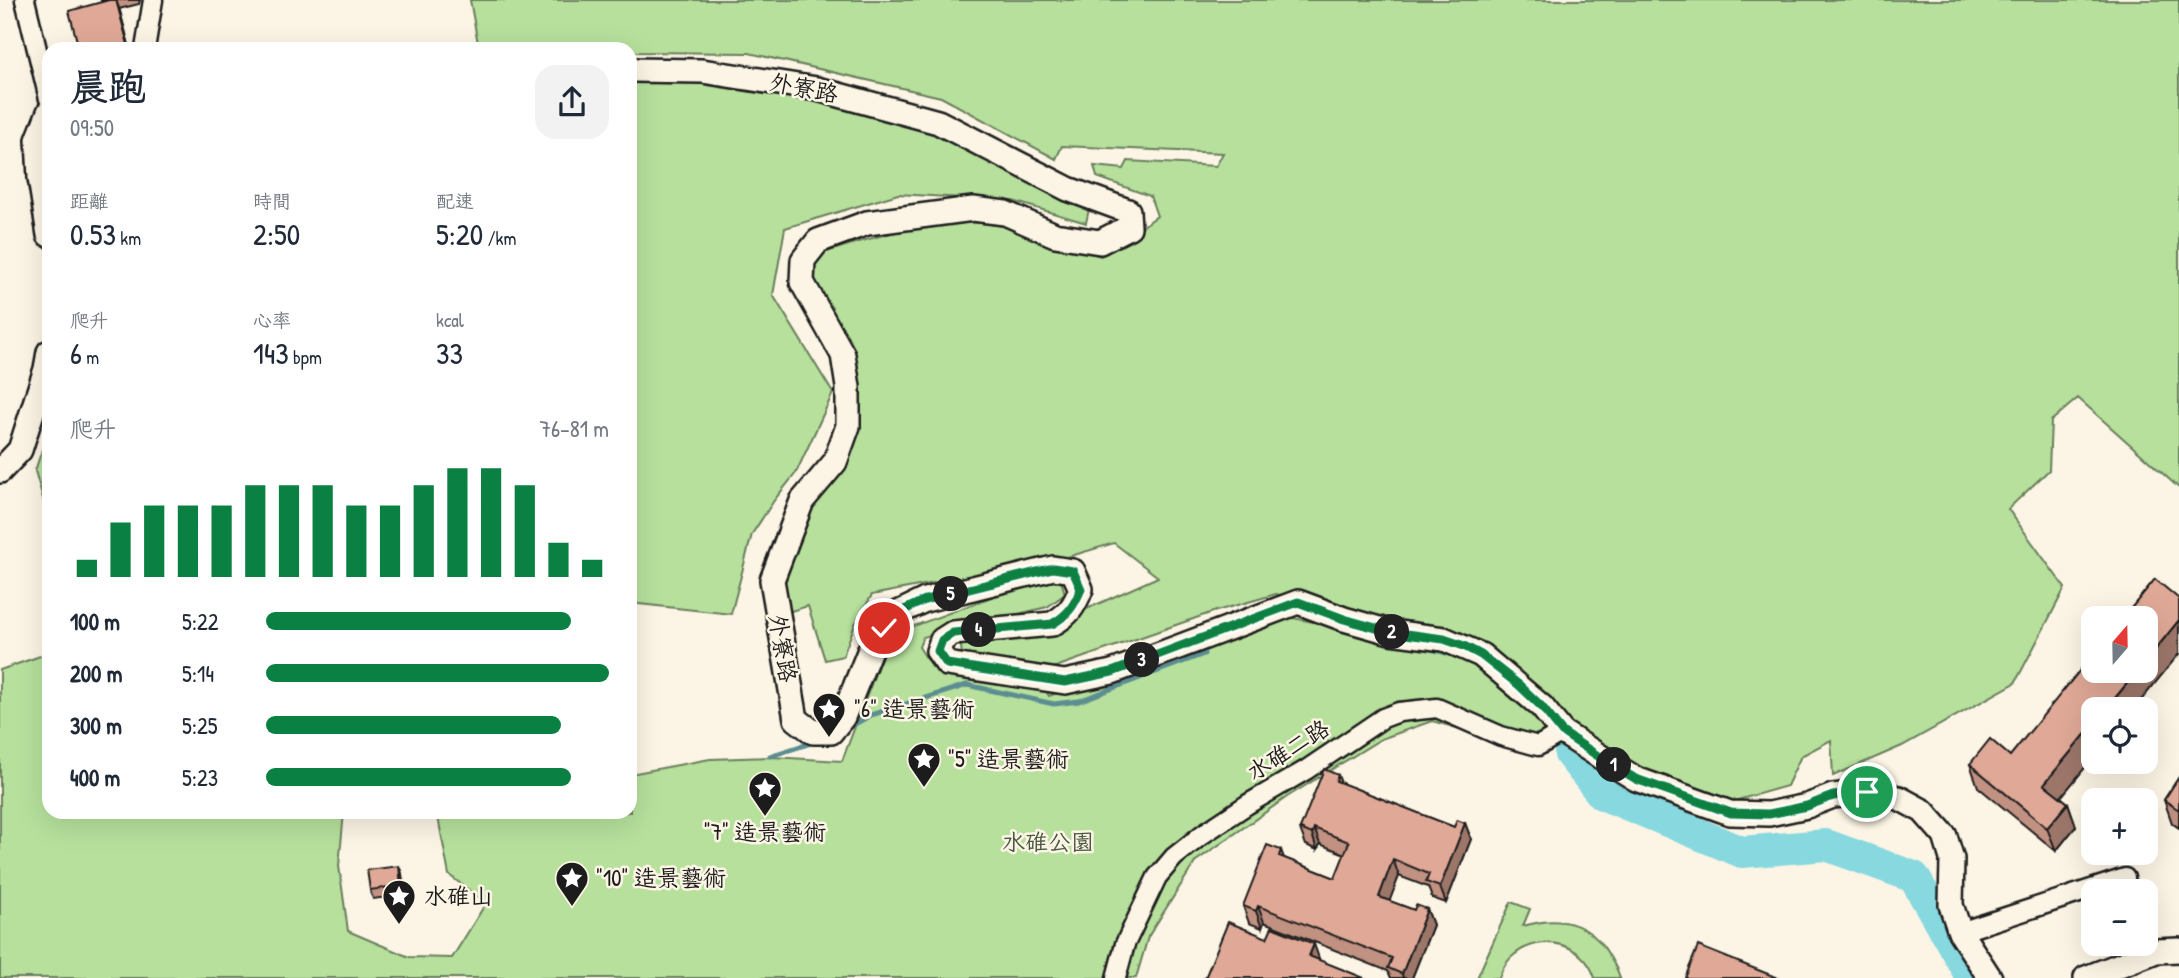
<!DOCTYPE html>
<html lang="zh-TW">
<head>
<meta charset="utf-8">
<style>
	:root { --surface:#fff; --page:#f2f2f3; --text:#1f2937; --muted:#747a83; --accent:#0b8043 }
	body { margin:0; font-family:"Patrick Hand","LXGW WenKai TC",sans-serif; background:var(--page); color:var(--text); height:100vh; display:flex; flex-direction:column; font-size:26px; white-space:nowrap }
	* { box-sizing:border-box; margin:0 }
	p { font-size:23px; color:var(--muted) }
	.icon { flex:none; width:38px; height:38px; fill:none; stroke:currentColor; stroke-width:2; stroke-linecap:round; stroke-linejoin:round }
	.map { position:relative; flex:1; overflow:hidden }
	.panel { position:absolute; left:42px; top:42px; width:595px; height:777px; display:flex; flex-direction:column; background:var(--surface); border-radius:21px; box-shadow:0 7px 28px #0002 }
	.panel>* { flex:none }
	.needle { width:46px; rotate:20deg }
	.controls { position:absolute; left:2081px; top:606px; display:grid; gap:14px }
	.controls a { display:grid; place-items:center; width:77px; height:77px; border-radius:14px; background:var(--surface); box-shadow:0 7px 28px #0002; font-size:35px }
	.pin { position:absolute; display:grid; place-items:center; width:60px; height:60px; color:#fff; margin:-30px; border:4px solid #fff; border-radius:50%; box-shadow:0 2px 7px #0007 }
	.km { position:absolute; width:35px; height:35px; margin:-18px; border-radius:50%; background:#222; color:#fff; font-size:19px; line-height:35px; text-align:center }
	.round { display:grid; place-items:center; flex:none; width:74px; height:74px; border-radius:21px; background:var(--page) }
	.overview { display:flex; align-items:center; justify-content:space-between; height:119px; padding:0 28px }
	h1 { font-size:38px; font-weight:600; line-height:52px }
	.stats { display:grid; grid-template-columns:repeat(3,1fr); gap:10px; height:119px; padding:7px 28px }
	.stats div { display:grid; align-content:center }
	.stats b { font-size:30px; font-weight:600 }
	.stats small { font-size:19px; font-weight:400 }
	.stats p { font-size:19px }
	.chart { height:196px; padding:14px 28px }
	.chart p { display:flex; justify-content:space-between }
	.chart svg { width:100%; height:126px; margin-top:7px; stroke:var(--accent); stroke-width:6 }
	ul { padding:0 28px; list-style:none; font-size:23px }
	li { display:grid; grid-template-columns:112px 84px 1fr; align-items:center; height:52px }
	li i { height:18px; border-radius:9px; background:var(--accent) }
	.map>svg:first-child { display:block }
	.green { fill:#b6e09c; stroke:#697e5c; stroke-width:2 }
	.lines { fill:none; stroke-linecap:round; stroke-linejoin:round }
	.stream { stroke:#5c8d91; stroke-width:5 }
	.river { stroke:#87d8df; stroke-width:32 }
	.minor-casing { stroke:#1c1c1c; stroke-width:23 }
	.tertiary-casing { stroke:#1c1c1c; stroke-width:28 }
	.minor { stroke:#fcf5e5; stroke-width:18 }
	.tertiary { stroke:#fcf5e5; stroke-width:23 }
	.wall { fill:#c19182; stroke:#1c1c1c; stroke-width:2 }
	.shaded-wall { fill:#9d766a; stroke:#1c1c1c; stroke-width:2 }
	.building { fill:#e0a997; stroke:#1c1c1c; stroke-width:2 }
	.route-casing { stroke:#fff; stroke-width:14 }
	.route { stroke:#0b8043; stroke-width:9 }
	.labels { text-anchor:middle; stroke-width:5; stroke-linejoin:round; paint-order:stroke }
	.street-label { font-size:23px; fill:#1c1c1c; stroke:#fcf5e5 }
	.poi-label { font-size:23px; fill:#1c1c1c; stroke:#fcf5e5; text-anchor:start }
	.park-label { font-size:23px; fill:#4a5742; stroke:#fcf5e5 }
</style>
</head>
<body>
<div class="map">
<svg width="2179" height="978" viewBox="0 0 2179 978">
	<rect width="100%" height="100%" fill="#fcf5e5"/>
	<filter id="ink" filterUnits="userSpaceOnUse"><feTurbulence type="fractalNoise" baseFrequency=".0143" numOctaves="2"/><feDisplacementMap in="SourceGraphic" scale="14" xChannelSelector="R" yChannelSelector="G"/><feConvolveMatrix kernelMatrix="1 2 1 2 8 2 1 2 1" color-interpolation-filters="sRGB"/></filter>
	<g filter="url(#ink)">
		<path class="green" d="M 470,0 L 2179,0 L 2179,488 L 2078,398 L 2051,421 L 2049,470 L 2008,509 L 2065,588 L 2015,683 L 1902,746 L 1833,776 L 1831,740 L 1801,756 L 1787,786 L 1713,807 L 1604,770 L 1553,721 L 1543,752 L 1432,721 L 1381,739 L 1287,797 L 1196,861 L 1148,937 L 1136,978 L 0,978 L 0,670 L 49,653 L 49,812 L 344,812 L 339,866 L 348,931 L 409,957 L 452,958 L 486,903 L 449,875 L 437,812 L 630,812 L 630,774 L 710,759 L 771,757 L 842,761 L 883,653 L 898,632 L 1010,590 L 1061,580 L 1065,594 L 1047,607 L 923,637 L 919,647 L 932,667 L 1045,689 L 1049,696 L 1191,642 L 1283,616 L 1448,649 L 1531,701 L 1498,668 L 1404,624 L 1276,594 L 1213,612 L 1053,668 L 962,654 L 960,640 L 1080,612 L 1158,577 L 1114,543 L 1064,558 L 872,595 L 855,624 L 843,656 L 825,660 L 808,606 L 777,615 L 791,533 L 847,449 L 851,375 L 802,297 L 808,258 C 866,239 941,213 1003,226 C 1036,233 1069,247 1101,256 L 1157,216 L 1150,196 L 1097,177 L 1094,166 L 1124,169 L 1128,161 L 1216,166 L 1223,153 L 1062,146 L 1056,159 L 941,97 L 749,53 L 630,52 L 630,49 L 479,49 Z
			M 630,81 L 688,82 L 779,92 L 935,129 L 1089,209 L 1086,223 L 1013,201 L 898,194 L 785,228 L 773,295 L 833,393 L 796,473 L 775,499 L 752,534 L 731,614 L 630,603 Z
			M 49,428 L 49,519 L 35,471 Z
			M 1511,902 L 1530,909 L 1523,926 C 1561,915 1591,922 1610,957 C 1614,964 1618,970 1620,978 L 1595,978 C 1584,943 1542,932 1514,955 C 1507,960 1502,970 1499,978 L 1477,978 Z"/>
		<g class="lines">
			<path class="stream" d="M 1338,629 L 1362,636
				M 1427,648 L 1455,655
				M 844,730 L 871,715 L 967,685 L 1054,704 L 1079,701 L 1204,654
				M 770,756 L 817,741"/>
			<path class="river" d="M 1570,754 L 1602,794 L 1742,852 L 1826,845 L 1914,877 L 1972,978"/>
			<defs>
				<path id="minor" d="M 25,0 L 49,99
					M 145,49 L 153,0
					M 1960,932 L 2125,878
					M 1116,978 L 1125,944 L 1157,877 L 1174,857 L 1203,834 L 1248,804 L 1306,770 L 1383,718 L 1399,712 L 1437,708 L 1501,736 L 1538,746 L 1562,732"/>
				<path id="tertiary" d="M 630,70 L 702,71 L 817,89 L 938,122 L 1068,189 L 1128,211 L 1129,227 L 1100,242 L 1055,235 L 1005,213 L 973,209 L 867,223 L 818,241 L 803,260 L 802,282 L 843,355 L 848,387 L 848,426 L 835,462 L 802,501 L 772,580 L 796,719 L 813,732 L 831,732 L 843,717 L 871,647 L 884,628 L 898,613 L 925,600 L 1053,568 L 1073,571 L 1081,589 C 1074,607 1068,615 1052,624 L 953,633 L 942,640 L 938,651 L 947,664 L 1065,682 L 1112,672 L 1298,602 L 1344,619 L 1390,632 L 1444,639 L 1481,655 L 1542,707 L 1562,732 L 1604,759 L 1636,779 L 1730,813 L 1769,814 L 1807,806 L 1833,796 L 1867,792 L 1899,798 L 1923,811 L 1945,836 L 1952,859 L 1951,905 L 1960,932 L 1990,978
					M 49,112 L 38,140 L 40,178 L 49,235
					M 0,471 L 20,450 L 46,369 L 49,352
					M 2086,978 L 2156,951 L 2179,950"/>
			</defs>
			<use href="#minor" class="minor-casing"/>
			<use href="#tertiary" class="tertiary-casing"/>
			<use href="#minor" class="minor"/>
			<use href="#tertiary" class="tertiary"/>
		</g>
		<path class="wall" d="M 101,0 L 140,0 L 139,4 L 119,9 L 130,49 L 79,49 L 102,2 Z
			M 2010,756 L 2068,803 L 2076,826 L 2056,851 L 1978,787 L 1970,764 Z
			M 1338,775 L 1341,783 L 1454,827 L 1465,823 L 1471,839 L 1446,903 L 1432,898 L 1428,887 L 1399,876 L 1389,901 L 1414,910 L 1427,909 L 1433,925 L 1412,978 L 1391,978 L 1388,971 L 1264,922 L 1262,928 L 1249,923 L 1243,906 L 1281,850 L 1284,858 L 1335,878 L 1345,854 L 1320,844 L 1317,850 L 1306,845 L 1300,829 Z
			M 2179,777 L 2179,828 L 2172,823 L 2164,800 Z
			M 399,866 L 402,874 L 404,895 L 373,899 L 370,890 Z"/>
		<path class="shaded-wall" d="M 116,0 L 120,11 L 130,49 L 129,49 Z
			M 2179,620 L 2179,654 L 2134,709 L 2106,709 L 2138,670 L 2146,670 L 2146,661 Z
			M 2093,725 L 2093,758 L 2053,807 L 2044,784 Z
			M 2068,803 L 2076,826 L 2056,851 L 2047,828 Z
			M 1465,823 L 1471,839 L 1446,903 L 1440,887 Z
			M 1314,828 L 1320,844 L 1317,850 L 1312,834 Z
			M 1393,859 L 1399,876 L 1385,913 L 1379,897 Z
			M 399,866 L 402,874 L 404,895 L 401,886 Z
			M 1258,906 L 1264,922 L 1262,928 L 1256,911 Z
			M 1427,909 L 1433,925 L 1412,978 L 1403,978 L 1402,974 Z
			M 1314,944 L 1320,961 L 1309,956 Z"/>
		<path class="building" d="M 109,0 L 116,0 L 129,48 L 123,49 L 79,49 L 69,11 Z
			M 2155,579 L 2179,599 L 2179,620 L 2146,661 L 2146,618 L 2123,618 Z
			M 2093,654 L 2093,670 L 2138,670 L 2106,709 L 2093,709 L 2093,725 L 2044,784 L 2068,803 L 2047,828 L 1970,764 L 1990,739 L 2010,756 Z
			M 1324,769 L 1338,775 L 1336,781 L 1454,827 L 1457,820 L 1465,823 L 1440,887 L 1426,882 L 1429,874 L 1393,859 L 1379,897 L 1414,910 L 1416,905 L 1427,909 L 1402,974 L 1388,968 L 1392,958 L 1258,906 L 1256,911 L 1243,906 L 1267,845 L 1281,850 L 1279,856 L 1335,878 L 1349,842 L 1314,828 L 1312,834 L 1300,829 Z
			M 2179,777 L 2179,810 L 2164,800 Z
			M 399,866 L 401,886 L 370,890 L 367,870 Z
			M 1228,922 L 1267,938 L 1272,927 L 1314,944 L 1309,956 L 1364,978 L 1205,978 Z
			M 1698,946 L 1778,978 L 1685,978 Z"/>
	</g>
	<g class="lines" filter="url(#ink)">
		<defs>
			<path id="route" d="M 884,628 L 898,613 L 925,600 L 1053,568 L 1073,571 L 1081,589 C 1074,606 1068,615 1052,624 L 953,633 L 942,640 L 938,651 L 947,664 L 1065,682 L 1112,672 L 1298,602 L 1344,619 L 1390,632 L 1444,639 L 1464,646 L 1481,655 L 1519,685 L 1542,707 L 1562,732 L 1604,760 L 1636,779 L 1731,813 L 1769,814 L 1807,806 L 1833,796 L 1867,792"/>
		</defs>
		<use href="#route" class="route-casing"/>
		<use href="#route" class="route"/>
	</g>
	<defs>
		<symbol id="sight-pin" viewBox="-11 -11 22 30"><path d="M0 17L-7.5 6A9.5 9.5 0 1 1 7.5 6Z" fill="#1c1c1c" stroke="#fcf5e5"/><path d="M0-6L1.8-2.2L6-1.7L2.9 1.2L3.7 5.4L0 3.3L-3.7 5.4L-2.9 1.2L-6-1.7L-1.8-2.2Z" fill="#fff"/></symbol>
	</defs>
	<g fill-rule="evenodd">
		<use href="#sight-pin" x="810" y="690" width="38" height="52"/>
		<use href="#sight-pin" x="905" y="740" width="38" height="52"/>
		<use href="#sight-pin" x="746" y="769" width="38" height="52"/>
		<use href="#sight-pin" x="553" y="859" width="38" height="52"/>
		<use href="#sight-pin" x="380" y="877" width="38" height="52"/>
	</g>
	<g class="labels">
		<g class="street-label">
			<text transform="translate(804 88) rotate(11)" y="8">外寮路</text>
			<text transform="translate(783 648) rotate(80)" y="8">外寮路</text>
			<text transform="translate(1288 750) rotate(-32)" y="8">水碓二路</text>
		</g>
		<g class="poi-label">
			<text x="854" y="717">"6" 造景藝術</text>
			<text x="948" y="767">"5" 造景藝術</text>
			<text x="765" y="840" text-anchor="middle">"7" 造景藝術</text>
			<text x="596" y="886">"10" 造景藝術</text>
			<text x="424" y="904">水碓山</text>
		</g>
		<g class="park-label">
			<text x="1048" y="850">水碓公園</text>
		</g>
	</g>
</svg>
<div class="controls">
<a><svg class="needle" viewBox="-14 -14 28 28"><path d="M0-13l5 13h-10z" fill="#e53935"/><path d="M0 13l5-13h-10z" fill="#747a83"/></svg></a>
<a><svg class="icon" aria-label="locate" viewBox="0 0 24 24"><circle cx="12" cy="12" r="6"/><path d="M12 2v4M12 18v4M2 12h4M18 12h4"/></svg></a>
<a>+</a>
<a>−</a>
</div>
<div class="pin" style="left:1867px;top:792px;background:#1e9e55"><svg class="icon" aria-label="arrive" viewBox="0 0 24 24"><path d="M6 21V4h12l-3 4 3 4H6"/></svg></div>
<div class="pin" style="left:884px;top:628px;background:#d93025"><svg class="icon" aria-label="check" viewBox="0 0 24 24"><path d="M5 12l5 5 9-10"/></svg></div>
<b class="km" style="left:1614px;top:765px">1</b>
<b class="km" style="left:1392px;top:632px">2</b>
<b class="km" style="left:1142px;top:660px">3</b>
<b class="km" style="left:979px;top:630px">4</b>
<b class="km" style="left:951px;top:594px">5</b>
<section class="panel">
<div class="overview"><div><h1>晨跑</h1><p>09:50</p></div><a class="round"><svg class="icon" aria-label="share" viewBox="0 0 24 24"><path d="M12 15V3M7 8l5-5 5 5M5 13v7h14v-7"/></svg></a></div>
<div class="stats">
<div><p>距離</p><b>0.53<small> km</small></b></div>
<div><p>時間</p><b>2:50</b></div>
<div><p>配速</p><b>5:20<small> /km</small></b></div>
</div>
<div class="stats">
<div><p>爬升</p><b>6<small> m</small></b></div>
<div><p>心率</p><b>143<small> bpm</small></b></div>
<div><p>kcal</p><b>33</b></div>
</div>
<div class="chart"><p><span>爬升</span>76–81 m</p>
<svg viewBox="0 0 160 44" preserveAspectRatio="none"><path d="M5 44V38M15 44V25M25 44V19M35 44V19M45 44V19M55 44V12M65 44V12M75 44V12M85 44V19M95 44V19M105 44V12M115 44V6M125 44V6M135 44V12M145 44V32M155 44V38"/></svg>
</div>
<ul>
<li><b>100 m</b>5:22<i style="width:89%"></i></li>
<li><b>200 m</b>5:14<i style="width:100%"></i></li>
<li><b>300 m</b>5:25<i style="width:86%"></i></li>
<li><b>400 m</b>5:23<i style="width:89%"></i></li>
</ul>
</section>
</div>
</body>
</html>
